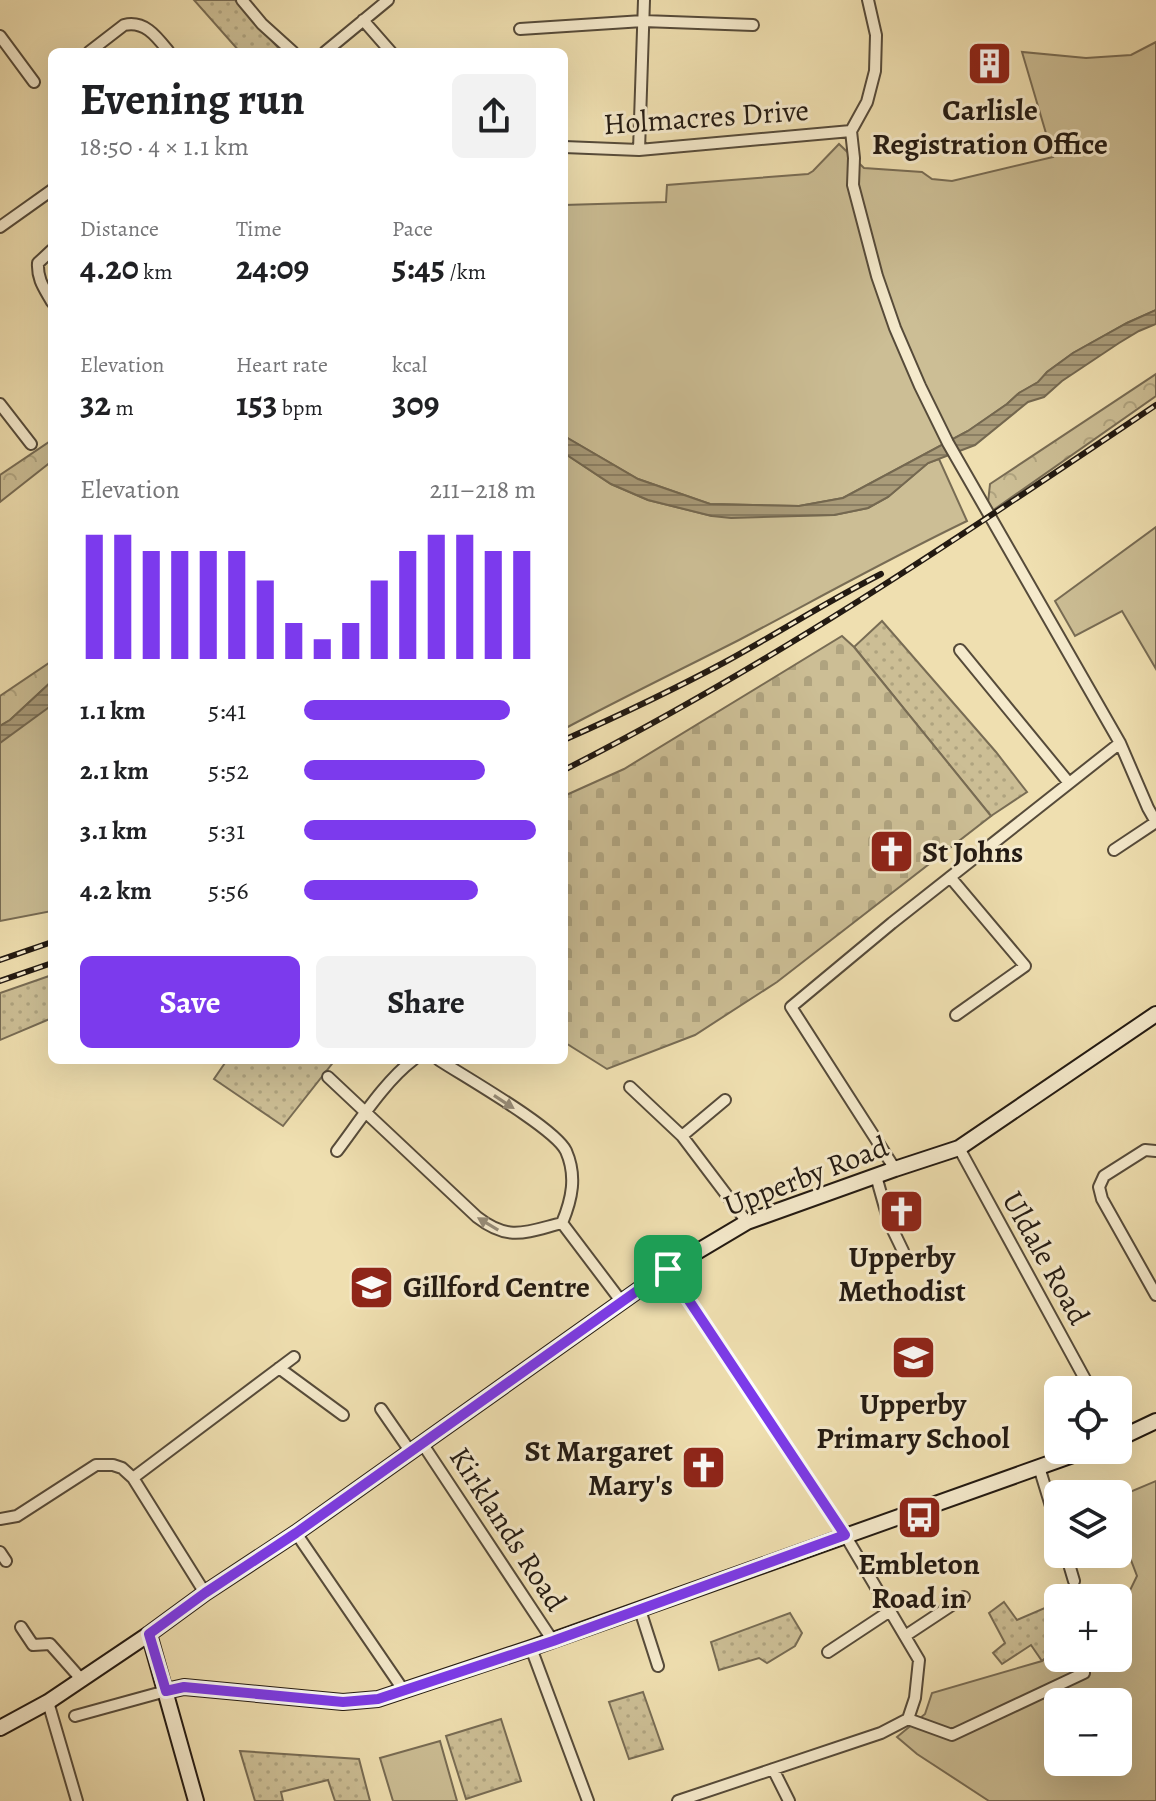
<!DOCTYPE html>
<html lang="en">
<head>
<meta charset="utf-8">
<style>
	:root { --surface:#fff; --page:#f2f2f2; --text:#202124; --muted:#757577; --accent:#7c3aed }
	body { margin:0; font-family:Alegreya,serif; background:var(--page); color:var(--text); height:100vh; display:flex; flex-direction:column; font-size:30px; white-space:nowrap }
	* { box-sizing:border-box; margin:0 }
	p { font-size:26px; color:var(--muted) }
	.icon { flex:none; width:44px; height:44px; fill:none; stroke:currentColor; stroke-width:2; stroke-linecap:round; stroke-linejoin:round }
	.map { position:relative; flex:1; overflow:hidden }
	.sheet { position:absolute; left:48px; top:48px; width:520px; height:1016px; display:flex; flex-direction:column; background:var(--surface); border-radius:12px; box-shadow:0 8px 32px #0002 }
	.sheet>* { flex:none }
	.buttons { position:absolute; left:1044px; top:1376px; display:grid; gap:16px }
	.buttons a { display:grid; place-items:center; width:88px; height:88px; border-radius:12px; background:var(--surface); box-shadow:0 8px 32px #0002; font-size:40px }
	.pin { position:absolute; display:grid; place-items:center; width:68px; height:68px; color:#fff; margin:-34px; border-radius:16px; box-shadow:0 4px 12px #0006 }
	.round { display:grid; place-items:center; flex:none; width:84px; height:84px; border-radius:12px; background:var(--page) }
	.overview { display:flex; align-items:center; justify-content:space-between; height:136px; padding:0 32px }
	h1 { font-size:44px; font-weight:600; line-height:60px }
	.figures { display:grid; grid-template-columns:repeat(3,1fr); gap:12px; height:136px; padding:8px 32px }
	.figures div { display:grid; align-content:center }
	.figures b { font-size:34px; font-weight:600 }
	.figures small { font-size:22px; font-weight:400 }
	.figures p { font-size:22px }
	.chart { height:224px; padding:16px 32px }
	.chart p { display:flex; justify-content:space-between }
	.chart svg { width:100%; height:144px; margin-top:8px; stroke:var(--accent); stroke-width:6 }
	.primary-button { display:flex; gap:16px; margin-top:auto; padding:16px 32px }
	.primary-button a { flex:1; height:92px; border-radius:12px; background:var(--accent); color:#fff; font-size:32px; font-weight:600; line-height:92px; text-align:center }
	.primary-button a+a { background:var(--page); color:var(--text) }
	ul { padding:0 32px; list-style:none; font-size:26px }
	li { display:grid; grid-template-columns:128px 96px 1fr; align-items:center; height:60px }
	li i { height:20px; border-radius:10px; background:var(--accent) }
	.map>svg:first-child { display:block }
	.grass { fill:url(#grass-dots); stroke:#786c54; stroke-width:2 }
	.forest { fill:url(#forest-crowns); stroke:#786c54; stroke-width:2 }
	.cemetery { fill:url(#cemetery-stones); stroke:#786c54; stroke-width:2 }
	.park { fill:#ccbe95; stroke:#786c54; stroke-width:2; fill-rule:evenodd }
	.water { fill:url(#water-rules); stroke:#746850; stroke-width:2 }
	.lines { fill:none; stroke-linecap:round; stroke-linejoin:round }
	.street-casing { stroke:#564b3a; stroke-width:14 }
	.secondary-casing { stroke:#231a12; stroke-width:18 }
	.street { stroke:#f5eacc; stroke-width:10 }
	.secondary { stroke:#f5eacc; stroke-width:14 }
	.rail-casing { stroke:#231a12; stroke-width:6 }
	.rail { stroke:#f5eacc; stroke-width:3; stroke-dasharray:9; stroke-linecap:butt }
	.oneway { fill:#968c78 }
	.route-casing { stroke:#fff; stroke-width:16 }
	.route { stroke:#7c3aed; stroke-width:10 }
	.labels { text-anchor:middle; stroke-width:6; stroke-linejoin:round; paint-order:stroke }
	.poi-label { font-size:30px; font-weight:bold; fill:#231a12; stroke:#f5eacc }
	.street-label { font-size:30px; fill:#231a12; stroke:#f5eacc }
</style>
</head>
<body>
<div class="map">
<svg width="1156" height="1801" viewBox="0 0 1156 1801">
	<defs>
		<pattern id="grass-dots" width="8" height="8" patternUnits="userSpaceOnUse" patternTransform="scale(2)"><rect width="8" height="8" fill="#ccbe95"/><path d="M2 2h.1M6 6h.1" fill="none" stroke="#afa37f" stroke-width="1.8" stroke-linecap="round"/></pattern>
		<pattern id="forest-crowns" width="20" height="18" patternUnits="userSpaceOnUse" patternTransform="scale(2)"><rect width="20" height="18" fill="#ccbe95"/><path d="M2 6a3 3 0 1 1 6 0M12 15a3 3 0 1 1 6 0" fill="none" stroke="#afa37f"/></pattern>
		<pattern id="cemetery-stones" width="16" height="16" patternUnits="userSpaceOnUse" patternTransform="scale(2)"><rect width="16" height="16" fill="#ccbe95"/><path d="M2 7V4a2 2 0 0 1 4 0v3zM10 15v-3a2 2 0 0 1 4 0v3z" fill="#afa37f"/></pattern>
		<pattern id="water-rules" width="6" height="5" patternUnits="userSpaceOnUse" patternTransform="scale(2)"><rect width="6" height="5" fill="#aa9c7a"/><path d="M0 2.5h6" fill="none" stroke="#8a7e63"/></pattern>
	</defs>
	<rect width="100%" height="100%" fill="#efdfb0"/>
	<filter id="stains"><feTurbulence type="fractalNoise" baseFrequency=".0025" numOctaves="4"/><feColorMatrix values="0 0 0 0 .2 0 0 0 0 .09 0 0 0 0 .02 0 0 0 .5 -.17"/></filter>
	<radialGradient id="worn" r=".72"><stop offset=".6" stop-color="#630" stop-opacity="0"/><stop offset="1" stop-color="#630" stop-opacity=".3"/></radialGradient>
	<path class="grass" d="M 194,0 L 235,0 L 282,52 L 240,52 Z
		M 882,621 L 996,752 L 1027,792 L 991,816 L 854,647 Z
		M 52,975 L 52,1018 L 0,1040 L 0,993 Z
		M 227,1060 L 335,1060 L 283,1126 L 214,1079 Z
		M 1004,1602 L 1017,1620 L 1054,1604 L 1058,1614 L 1058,1648 L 1042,1661 L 1031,1645 L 1002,1664 L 993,1653 L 1005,1643 L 989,1613 Z
		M 790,1613 L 802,1633 L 795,1646 L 767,1663 L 759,1658 L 719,1670 L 711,1642 Z
		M 643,1692 L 663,1749 L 629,1759 L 609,1702 Z
		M 501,1719 L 521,1781 L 466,1799 L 446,1736 Z
		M 240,1751 L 359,1759 L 370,1801 L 335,1801 L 328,1780 L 281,1792 L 283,1801 L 255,1801 Z"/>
	<path class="forest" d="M 1156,374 L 1156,396 L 992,511 L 988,503 L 990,484 Z
		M 52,440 L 52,461 L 0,502 L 0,475 Z
		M 52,661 L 52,681 L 10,720 L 0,726 L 0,696 Z"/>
	<path class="cemetery" d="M 842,636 L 854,647 L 991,816 L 777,982 L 695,1035 L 607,1069 L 564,1042 L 564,796 L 624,769 Z"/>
	<path class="park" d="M 1156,42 L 1156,310 L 1127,323 L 1073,353 L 1047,372 L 1039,382 L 1019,393 L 1007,404 L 968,431 L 843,498 L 799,506 L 710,504 L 638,479 L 564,436 L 564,205 L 666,202 L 667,185 L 808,174 L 813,171 L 839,144 L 864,168 L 922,172 L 932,179 L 952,181 L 1053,157 L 1022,52 L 1086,58 L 1131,55 Z
		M 564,453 L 611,484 L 648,500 L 712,516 L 834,515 L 868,508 L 888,497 L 928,463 L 939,459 L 967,521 C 890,558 815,600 739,640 C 680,670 622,698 564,729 Z
		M 1156,527 L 1156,669 L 1122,611 L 1075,636 L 1055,601 Z
		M 52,696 L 52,911 L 0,921 L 0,735 Z
		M 1156,1481 L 1156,1801 L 989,1801 L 917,1754 L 897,1737 L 925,1714 L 932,1693 L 1042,1661 L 1058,1648 L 1058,1658 L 1118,1658 L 1118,1615 L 1137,1576 L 1118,1526 L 1118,1497 ZM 1058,1702 L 1118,1702 L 1118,1762 L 1058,1762 Z
		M 440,1741 L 457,1801 L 393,1801 L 380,1758 Z"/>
	<path class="water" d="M 1156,310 L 1156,324 L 1139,331 L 1119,343 L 1062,381 L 1044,397 L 1028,402 L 975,445 L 928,463 L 888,497 L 868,508 L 834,515 L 731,518 L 712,516 L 648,500 L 611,484 L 564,453 L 564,436 L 638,479 L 710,504 L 799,506 L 843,498 L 968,431 L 1007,404 L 1019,393 L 1038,382 L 1047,372 L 1073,353 L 1127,323 Z
		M 52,681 L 52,705 L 0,743 L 0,726 L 10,720 Z"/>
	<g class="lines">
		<defs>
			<path id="street" d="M 242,0 L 262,24 L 293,52
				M 868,0 L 876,35 L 875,71 L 867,102 L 851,131 L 854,158 L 853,185 L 877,276 L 895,328 L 920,386 L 948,443 L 1120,743 L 1148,808 L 1156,822
				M 363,20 L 391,52
				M 520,29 L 643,21 L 753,25
				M 0,36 L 34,82
				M 89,52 L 124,25 C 145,20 157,37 169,52
				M 325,52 L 388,0
				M 564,147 L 639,150 L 851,131
				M 639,150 L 644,0
				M 0,227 L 52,190
				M 52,250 L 38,263 C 37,279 44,288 52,302
				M 0,404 L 31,444
				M 960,650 L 1069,783
				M 1114,850 L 1156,822
				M 950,877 L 1025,966 L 956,1015
				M 439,1060 C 465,1077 555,1128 566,1151 C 577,1176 572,1199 562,1223
				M 328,1077 L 477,1217 C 509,1242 526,1232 562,1223
				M 630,1087 L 682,1136 L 747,1222
				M 682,1136 L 725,1100
				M 959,1148 L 1091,1390
				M 337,1151 C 359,1122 385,1081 413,1060
				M 1156,1151 L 1145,1150 L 1104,1176 L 1099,1187 L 1102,1199 L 1156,1295
				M 895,1169 L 791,1007 L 892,923 L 1120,743
				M 876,1176 L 889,1222 L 903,1251
				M 562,1223 L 621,1301
				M 668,1269 L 845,1535 L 919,1660 L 915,1698 L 908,1719 L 881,1733 L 678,1801
				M 279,1368 L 343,1415
				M 381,1409 L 410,1451
				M 422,1443 L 553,1641
				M 1039,1467 L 1058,1529
				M 133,1478 L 294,1357
				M 0,1519 L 17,1516 L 96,1465 L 113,1465 L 122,1468 L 133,1478 L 205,1593
				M 296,1533 L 404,1691
				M 0,1552 L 6,1561
				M 1066,1554 L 1074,1581
				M 640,1610 L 658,1666
				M 21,1627 L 33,1645 L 50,1644 L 81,1679
				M 905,1636 L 964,1597
				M 531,1648 L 588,1801
				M 828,1652 L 890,1611
				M 48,1702 L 77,1801
				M 75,1716 L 166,1691
				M 908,1719 L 952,1735 L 1084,1673
				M 773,1769 L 789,1801"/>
			<path id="secondary" d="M 1118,1439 L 1156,1421
				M 149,1634 L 196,1801
				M 166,1691 L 184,1687 L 343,1702 L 378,1699 L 531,1648 L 1087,1450
				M 0,1728 L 48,1702 L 149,1634 L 205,1593 L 296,1533 L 668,1269 L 747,1222 L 895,1169 L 959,1148 L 1156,1014"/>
		</defs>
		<use href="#street" class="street-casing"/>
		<use href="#secondary" class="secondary-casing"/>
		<use href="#street" class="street"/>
		<use href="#secondary" class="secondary"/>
		<defs>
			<path id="rail" d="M 564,740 C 618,716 673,690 725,662 C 778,633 828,601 881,574
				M 564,770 C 771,665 964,534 1156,405
				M 0,960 L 52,942
				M 0,981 L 52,963"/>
		</defs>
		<use href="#rail" class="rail-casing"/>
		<use href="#rail" class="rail"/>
	</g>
	<defs><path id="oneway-solid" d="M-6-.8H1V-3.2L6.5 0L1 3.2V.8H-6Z" transform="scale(2)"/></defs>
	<g class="oneway">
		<use href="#oneway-solid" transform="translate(504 1102) rotate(33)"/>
		<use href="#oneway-solid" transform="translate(488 1224) rotate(-149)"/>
	</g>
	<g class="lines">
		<defs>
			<path id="route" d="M 668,1269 L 845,1535 L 553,1641 L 378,1699 L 343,1702 L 184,1687 L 166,1691 L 149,1634 L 205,1593 L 296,1533 Z"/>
		</defs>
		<use href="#route" class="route-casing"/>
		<use href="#route" class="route"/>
	</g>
	<defs>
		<symbol id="building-square" viewBox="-11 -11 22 22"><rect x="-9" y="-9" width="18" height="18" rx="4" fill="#8f2418" stroke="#f5eacc"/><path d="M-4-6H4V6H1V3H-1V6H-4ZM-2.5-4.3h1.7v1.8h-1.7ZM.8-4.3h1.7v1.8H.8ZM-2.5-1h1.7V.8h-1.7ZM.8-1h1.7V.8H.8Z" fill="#fff"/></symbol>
		<symbol id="church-square" viewBox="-11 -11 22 22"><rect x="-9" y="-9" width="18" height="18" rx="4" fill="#8f2418" stroke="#f5eacc"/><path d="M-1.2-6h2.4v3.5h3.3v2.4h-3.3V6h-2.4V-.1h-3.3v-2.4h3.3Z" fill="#fff"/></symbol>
		<symbol id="school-square" viewBox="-11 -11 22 22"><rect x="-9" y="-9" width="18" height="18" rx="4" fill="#8f2418" stroke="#f5eacc"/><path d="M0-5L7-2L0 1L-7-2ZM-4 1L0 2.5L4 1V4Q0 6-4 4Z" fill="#fff"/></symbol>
		<symbol id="bus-square" viewBox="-11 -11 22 22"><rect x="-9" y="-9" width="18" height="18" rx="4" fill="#8f2418" stroke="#f5eacc"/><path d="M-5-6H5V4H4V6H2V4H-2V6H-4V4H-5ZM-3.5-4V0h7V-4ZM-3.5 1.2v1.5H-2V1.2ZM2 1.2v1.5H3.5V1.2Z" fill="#fff"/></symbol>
	</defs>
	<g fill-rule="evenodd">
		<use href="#building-square" x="964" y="38" width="51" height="51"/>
		<use href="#church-square" x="866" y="826" width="51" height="51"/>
		<use href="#church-square" x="876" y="1186" width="51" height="51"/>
		<use href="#school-square" x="346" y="1262" width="51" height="51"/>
		<use href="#school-square" x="888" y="1332" width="51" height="51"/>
		<use href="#church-square" x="678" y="1442" width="51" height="51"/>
		<use href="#bus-square" x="894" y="1492" width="51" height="51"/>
	</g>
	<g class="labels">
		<g class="poi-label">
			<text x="990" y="120">Carlisle<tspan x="990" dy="34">Registration Office</tspan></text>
			<text x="922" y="862" text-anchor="start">St Johns</text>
			<text x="902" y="1267">Upperby<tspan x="902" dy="34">Methodist</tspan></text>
			<text x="403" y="1297" text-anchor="start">Gillford Centre</text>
			<text x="913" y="1414">Upperby<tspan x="913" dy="34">Primary School</tspan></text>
			<text x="673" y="1461" text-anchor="end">St Margaret<tspan x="673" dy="34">Mary's</tspan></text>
			<text x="919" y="1574">Embleton<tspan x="919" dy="34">Road in</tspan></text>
		</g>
		<g class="street-label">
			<text transform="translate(706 117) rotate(-4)" y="10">Holmacres Drive</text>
			<text transform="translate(806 1176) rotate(-21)" y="10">Upperby Road</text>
			<text transform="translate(1046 1258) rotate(61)" y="10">Uldale Road</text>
			<text transform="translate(508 1529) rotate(57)" y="10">Kirklands Road</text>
		</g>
	</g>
	<rect width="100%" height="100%" filter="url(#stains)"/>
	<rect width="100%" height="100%" fill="url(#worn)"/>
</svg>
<div class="buttons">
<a><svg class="icon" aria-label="locate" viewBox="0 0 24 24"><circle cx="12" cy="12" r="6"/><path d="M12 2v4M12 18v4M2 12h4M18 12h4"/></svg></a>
<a><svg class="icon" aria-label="layers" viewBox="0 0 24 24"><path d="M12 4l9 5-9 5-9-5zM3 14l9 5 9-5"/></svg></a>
<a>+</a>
<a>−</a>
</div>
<div class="pin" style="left:668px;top:1269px;background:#1e9e55"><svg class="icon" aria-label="arrive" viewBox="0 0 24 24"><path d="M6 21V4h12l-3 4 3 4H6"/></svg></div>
<section class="sheet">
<div class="overview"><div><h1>Evening run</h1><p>18:50 · 4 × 1.1 km</p></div><a class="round"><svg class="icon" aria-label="share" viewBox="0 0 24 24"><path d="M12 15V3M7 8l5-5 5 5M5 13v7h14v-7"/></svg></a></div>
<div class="figures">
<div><p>Distance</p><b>4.20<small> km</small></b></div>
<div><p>Time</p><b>24:09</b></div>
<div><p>Pace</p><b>5:45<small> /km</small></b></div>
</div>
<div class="figures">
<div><p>Elevation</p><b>32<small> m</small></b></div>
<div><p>Heart rate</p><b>153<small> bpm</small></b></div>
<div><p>kcal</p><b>309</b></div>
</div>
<div class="chart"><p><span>Elevation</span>211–218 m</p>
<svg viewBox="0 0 160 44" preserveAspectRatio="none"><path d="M5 44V6M15 44V6M25 44V11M35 44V11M45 44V11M55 44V11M65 44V20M75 44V33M85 44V38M95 44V33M105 44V20M115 44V11M125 44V6M135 44V6M145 44V11M155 44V11"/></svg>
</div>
<ul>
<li><b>1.1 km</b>5:41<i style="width:89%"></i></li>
<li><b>2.1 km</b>5:52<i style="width:78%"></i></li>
<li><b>3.1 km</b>5:31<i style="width:100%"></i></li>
<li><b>4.2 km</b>5:56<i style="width:75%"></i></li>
</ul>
<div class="primary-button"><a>Save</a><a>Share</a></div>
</section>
</div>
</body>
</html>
